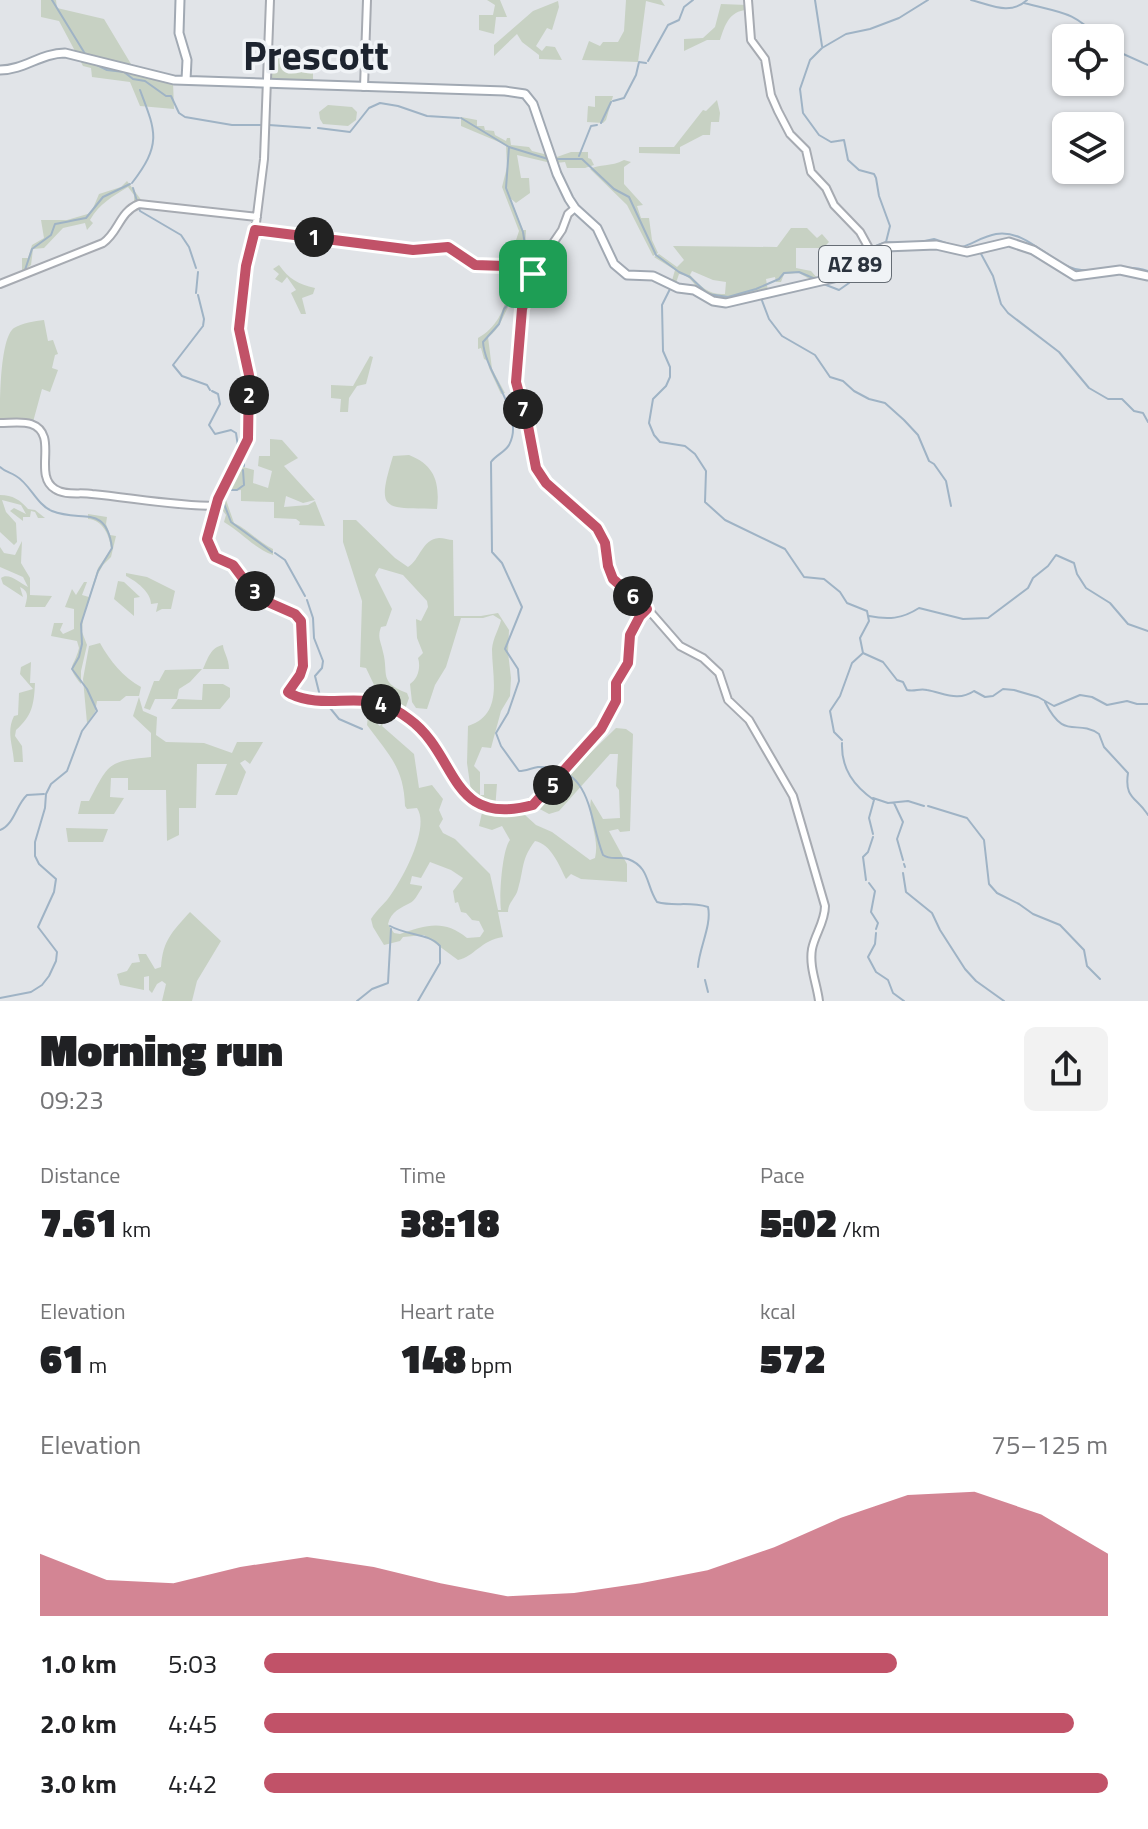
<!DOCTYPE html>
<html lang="en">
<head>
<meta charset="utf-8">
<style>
	:root { --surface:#fff; --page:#f2f2f2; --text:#202124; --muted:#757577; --accent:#c15268 }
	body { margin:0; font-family:"Titillium Web",sans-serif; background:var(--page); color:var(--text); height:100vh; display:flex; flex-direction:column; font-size:30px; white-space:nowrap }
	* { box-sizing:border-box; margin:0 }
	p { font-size:26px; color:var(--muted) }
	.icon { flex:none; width:44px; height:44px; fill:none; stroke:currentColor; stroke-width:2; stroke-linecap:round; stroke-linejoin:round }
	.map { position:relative; height:1001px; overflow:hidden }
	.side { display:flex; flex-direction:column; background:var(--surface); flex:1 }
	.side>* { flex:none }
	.tools { position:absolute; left:1052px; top:24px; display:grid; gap:16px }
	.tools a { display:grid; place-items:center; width:72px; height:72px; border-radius:12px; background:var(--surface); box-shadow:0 2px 6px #0004; font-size:40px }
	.pin { position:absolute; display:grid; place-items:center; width:68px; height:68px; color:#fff; margin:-34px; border-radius:16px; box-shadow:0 4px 12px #0006 }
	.km { position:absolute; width:40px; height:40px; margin:-20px; border-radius:50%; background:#222; color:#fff; font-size:22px; line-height:40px; text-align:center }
	.round { display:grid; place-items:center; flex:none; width:84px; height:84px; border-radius:12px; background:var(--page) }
	.headline { display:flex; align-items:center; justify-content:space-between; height:136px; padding:0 40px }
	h1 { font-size:44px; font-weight:800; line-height:60px }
	.figures { display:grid; grid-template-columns:repeat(3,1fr); gap:12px; height:136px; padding:8px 40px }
	.figures div { display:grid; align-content:center }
	.figures b { font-size:40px; font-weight:800 }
	.figures small { font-size:22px; font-weight:400 }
	.figures p { font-size:22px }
	.chart { height:224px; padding:16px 40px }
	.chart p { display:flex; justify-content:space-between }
	.chart svg { width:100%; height:144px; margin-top:8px; fill:var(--accent); opacity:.7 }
	ul { padding:0 40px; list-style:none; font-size:26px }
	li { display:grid; grid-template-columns:128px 96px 1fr; align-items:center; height:60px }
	li i { height:20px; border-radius:10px; background:var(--accent) }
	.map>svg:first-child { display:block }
	.green { fill:#c7d1c3; fill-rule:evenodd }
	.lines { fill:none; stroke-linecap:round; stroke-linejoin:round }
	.stream { stroke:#9fb3c5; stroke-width:2 }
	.secondary-casing { stroke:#a7abb2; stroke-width:10 }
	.primary-casing { stroke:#a1a9b3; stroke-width:11 }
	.secondary { stroke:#fff; stroke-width:6 }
	.primary { stroke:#fff; stroke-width:7 }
	.route-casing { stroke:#fff; stroke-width:16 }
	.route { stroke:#c15268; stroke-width:10 }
	.labels { text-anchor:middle; stroke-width:7; stroke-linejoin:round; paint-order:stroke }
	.shield { fill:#f0f3f6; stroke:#666d75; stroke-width:2 }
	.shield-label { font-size:22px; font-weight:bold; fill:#2b333e }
	.town-label { font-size:40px; font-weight:bold; fill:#1d242f; stroke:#f0f3f6 }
</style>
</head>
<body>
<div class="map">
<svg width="1148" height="1001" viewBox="0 0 1148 1001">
	<rect width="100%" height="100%" fill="#e1e4e8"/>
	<path class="green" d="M 41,0 L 56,0 L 57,8 L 104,19 L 137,74 L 173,82 L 174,109 L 140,106 L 130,82 L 92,77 L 91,68 L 83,66 L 59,21 L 41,17 Z
		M 487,0 L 500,0 L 507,17 L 496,17 L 494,34 L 479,30 L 479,15 L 493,15 L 495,5 Z
		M 626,0 L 661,0 L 665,6 L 646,1 L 638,62 L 582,60 L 589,41 L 600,46 L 603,42 L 618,42 L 624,31 Z
		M 558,1 L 559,7 L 552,30 L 547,28 L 536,46 L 542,51 L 546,46 L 555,47 L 562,60 L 539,59 L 539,55 L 522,42 L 517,34 L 494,56 L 494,45 L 533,11 Z
		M 721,4 L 747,5 L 747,10 C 729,11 725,25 720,40 L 707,40 L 684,51 L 684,39 L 703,38 L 715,27 Z
		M 270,55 L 313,57 L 313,81 L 270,81 Z
		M 595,96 L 613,96 L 606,120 L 603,123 L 587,122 L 588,106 L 595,107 Z
		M 717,100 L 720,113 L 719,122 L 711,122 L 710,135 L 703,135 L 680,147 L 680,154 L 639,153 L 639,147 L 674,147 L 703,110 L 706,111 Z
		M 328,105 L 352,107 L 357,112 L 356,120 L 348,126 L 323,124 L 320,119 L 319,112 Z
		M 461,117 L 477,120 L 477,126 L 484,126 L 485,130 L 494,131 L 495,135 L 506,141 L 507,138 L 510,138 L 511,145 L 529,147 L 532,151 L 548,155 L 551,163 L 517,155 L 521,178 L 529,178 L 530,193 L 516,203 L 510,198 L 523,230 L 526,230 L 525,248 L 534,268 L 532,271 L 521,269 L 522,264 L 514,246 L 519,231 L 502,187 L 507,167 L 506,145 L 461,126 Z
		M 571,152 L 588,152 L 588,158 L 591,159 L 594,165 L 585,168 L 567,168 L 565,162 L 556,163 L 554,158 Z
		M 624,160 L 631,162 L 624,167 L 624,184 L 643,205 L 637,206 L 641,218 L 649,218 L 652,240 L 658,253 L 653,256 L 627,205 L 590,169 C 599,164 611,167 624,160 Z
		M 127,181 L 142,201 L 134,203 L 134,195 L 128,187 C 112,197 100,203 90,220 L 93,223 L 87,230 L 85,223 L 63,228 L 44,248 L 33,249 L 31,265 L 22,272 L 22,258 L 28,258 L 32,245 L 44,238 L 41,220 L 67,220 L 91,213 L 99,194 L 121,187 Z
		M 791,228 L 807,228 L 817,238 L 822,234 L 829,242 L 823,248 L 796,248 L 796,268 L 811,271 L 818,279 L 811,280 L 799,273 L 784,274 L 781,282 L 776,282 L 775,277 L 766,279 L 768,291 C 733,300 727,305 694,288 L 695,285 C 691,279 687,275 679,274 L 675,286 L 671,284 L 675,270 L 654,257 L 659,254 L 677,267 L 684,260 L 673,246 L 777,247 ZM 692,271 L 713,280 L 726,282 L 725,294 C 709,295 701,287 690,275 Z
		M 279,265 C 289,279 298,284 315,288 L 313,294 L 302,298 L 306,314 L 301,314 L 291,293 L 296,290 L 287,277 L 282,283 L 275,279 L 279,274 L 273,269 Z
		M 525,274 L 530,277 L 525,293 L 520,292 C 504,303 505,326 488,337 L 492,369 L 505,393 L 501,394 L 489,368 L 488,361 L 484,359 L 481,348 L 478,349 L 478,338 C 496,328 504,311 508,292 L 519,289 Z
		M 44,320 L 48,341 L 53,340 L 58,354 L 55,355 L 52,368 L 58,370 L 50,392 L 42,389 L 33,422 L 0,420 C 0,400 0,338 14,328 C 23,323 34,321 44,320 Z
		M 370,356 L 373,357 L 366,384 L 357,386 L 349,398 L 348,412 L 340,412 L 341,399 L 331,398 L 331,385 L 353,386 Z
		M 270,439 L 282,440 L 298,458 L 284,466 L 315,500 L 303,503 L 286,496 L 284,507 L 308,505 L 315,501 L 325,526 L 299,525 L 300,522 L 296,519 L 274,518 L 274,502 L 241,501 L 241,490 L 230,491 L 225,497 L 234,523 C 248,529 258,542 273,549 L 273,555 C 254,548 241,532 224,522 L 226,515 L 218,504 L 236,465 L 254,470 L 253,483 L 268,488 L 272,471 L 258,466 L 259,456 L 270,456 Z
		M 409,455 C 435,465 440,483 437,509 C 383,508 376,512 393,456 Z
		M 0,495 C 13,495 20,500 28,509 L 35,510 L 45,518 L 38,518 L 35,512 L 31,511 L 30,517 L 23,517 L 23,521 L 10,511 L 14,508 L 26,514 L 21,505 L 2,500 L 6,512 L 16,523 L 17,542 L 14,545 L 0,532 Z
		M 88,514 L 107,517 L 106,524 L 110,535 L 116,536 L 111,557 L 103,565 L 98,574 L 83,618 L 82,632 L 87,645 L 81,671 L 81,684 C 65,664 74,669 79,648 L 77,641 L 51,636 L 54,623 L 63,623 L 60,630 L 63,634 L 74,629 L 74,609 L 65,607 L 72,589 L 76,595 L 84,582 L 87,582 L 82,595 L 89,597 L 98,568 L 111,549 C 110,536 103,520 88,519 Z
		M 343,520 L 356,520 L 395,558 L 408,567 C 420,560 422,539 439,538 C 444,538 449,540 453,540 L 454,616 L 481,616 L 498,613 L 509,630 L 508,652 L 511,678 L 510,696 L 501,711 L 491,748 L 482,747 L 474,766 L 480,772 L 480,795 L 484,795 L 484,784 L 497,784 L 495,810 C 528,808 539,805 565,784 L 561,778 L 575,762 L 580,763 L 616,728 L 626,729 L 633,734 L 630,831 L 620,832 L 618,829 L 609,831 L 627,864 L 627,882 L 581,879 L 571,874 L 566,879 C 559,865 551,844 535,841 C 521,859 524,869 518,889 C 516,898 508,902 508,912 L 498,912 L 503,937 C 481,940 474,957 458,960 L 424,935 L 403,937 L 400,941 L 384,945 L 373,927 L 371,919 C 377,909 386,903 392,893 C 404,876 430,827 417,808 L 407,809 L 405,806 C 404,767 388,754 367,725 L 368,716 L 380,726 L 391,706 L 376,689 L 366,668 L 360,667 L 362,601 L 343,542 ZM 379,568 L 403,575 L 427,601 L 428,607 L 421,621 L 416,619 L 417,638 L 423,653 L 418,658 C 421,667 418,679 410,684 L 412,702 L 416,708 L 427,709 L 435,685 L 446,667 L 461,618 L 483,618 L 493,615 L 501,620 C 499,629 493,638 492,649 C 492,678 504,714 468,726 L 467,763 L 472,798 L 490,809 L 483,808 L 479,826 L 492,830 L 502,826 L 510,840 C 502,850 499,897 501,910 L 498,910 L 490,874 L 455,839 L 443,833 L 439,826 L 443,819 L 439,810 L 443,799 L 432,785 L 419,788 L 414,754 L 382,726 L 390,711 L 404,712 L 409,698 L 407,693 C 378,682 389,674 383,652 C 381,641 377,638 381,627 L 386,626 L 392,609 L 375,575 ZM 610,754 L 618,754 L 616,786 L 619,790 L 620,818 L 603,819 L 591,799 C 587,820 600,837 595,858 L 590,860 L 552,832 L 536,825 L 525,815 L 536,807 L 549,814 L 559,811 ZM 430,862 L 451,870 L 463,878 L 453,891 L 455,903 L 458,902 L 461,912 L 466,913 L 472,920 L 479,921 L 484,931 L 480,937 L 467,938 C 444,919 426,925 400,934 L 394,933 L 388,924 C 391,911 401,908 410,903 C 415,901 418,893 422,888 L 422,886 L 410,884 L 412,876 L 421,878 Z
		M 22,541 L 21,563 L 30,578 L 30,595 L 52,596 L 45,607 L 25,607 C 27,598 30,592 20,587 L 23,597 L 3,584 L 1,578 C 9,572 21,584 28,587 L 23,577 L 0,567 L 0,547 L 4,553 L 15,555 Z
		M 126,573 L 147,577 L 175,591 L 171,609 L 162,609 L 156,612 L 158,603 L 151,604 C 151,592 136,581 126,576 Z
		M 118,581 L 124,582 L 140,597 L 134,598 L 134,616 L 114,599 Z
		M 100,643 C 110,661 123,677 141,687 L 139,696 L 126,696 L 120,701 L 97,701 L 95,712 L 87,723 L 83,679 L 89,646 Z
		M 223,645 C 223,651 229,658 229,669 L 203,669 C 208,658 211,647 223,645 Z
		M 31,662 L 30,683 L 35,683 C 34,705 32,716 16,730 L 15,736 L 22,746 L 23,762 L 14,762 C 13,745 6,732 14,716 L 18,715 L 19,693 L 33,689 L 20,674 L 21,667 Z
		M 202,669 L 190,682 L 179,689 L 177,699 L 155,699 L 150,710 L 144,708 L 154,681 L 159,681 L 165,670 Z
		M 203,684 L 223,684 L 230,688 L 230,697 L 220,709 L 171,709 L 178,699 L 202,700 Z
		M 139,697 L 143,711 L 157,717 L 156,735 L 166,742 L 204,743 L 232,753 L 237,742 L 263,742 L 250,764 L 245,760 L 240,763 L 246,772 L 237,795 L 215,795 L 227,764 L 197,764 L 196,808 L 179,808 L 179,835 L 167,841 L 166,790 L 128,790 L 128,778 L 111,778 L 110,797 L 124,798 L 114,814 L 78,814 L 81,801 L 89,801 C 109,763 108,761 151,757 L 151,733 L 133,716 Z
		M 66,828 L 108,829 L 103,842 L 68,842 Z
		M 190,912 L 221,941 L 197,981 L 192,1001 L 162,1001 L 166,984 L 162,981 L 157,984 L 152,993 L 149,990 L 149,976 L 144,977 L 144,990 L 120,985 L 117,974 L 127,971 L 132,963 L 140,962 L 138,954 L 146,954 L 155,969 L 161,967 C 163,940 172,932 190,912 Z"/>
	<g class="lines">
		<path class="stream" d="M 52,0 L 87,57
			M 815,0 L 822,46
			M 971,0 C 991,5 1010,16 1027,0
			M 1024,3 C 1060,13 1072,10 1099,38
			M 1110,48 L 1148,65
			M 648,61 L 668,25 L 679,20 L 684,7 L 693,0
			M 91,62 L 107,70 L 124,72 L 133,79 L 145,81 L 166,96 L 171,96 L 179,113 L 185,117 L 232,125 L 262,125
			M 613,101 L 624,98 L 636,75 L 639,62 L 646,63
			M 461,118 L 509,147 L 548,159
			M 601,123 L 611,102
			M 269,125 L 310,128
			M 318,128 L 350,132 L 369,108 L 380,103 L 398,106 L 427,116 L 459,118
			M 509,147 L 506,188 L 523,232 L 529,270
			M 579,156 L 591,126 L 597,125
			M 555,159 L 582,159 L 614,189 L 629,197 L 656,255 L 679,272 L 690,277 L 708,294 L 728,297 L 756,289 L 779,279 L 784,273 L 799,272 L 813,278
			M 132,183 C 162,144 156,132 140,90
			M 133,188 L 140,211 L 181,235 L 189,247 L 196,268
			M 886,242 L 890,226 L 879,196 L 876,178 L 874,174 L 859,170 L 848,160 L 844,140 L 831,142 L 819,135 L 803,113 L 800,89 L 810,60 L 822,48 L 846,34 L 870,29 L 899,18 L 928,0
			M 916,243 L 934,239 L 952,245
			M 873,247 L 886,242 L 897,243
			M 962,247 C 974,243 984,236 996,234 C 1026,229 1049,262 1075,269 C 1099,275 1121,262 1148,271
			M 980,252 L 993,276 L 1001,304 L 1008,313 L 1059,352 L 1089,388 L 1108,399 L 1122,399 L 1134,411 L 1143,413 L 1148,422
			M 25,270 L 32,249 L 51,235 L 55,224 C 66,222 75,220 86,218 L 103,197 L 130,184
			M 527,276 L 522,287 L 504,309 L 499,324 L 483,342 C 485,374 526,414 509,445 C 505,452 496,455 491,462 L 492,552 L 502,563 L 522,607 L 505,649 L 518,669 L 519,681 L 508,713 L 496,733 L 501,746 L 519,771 C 526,771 531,768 538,767 C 593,766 588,817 603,855 C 612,861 619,856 628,859 C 650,867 646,886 657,902 C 675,907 688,901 708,907 C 712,925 699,948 698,967
			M 821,283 L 839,290 L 849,283 L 857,268
			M 670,289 L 662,305 L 663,351 L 670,367 L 670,377 L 666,386 L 653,399 L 649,423 L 654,435 L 660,442 L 685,446 L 695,454 L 706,471 L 705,502 L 725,520 L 785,549 L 804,577 L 824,579 L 840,592 L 847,603 L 867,611 L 869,621 L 860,638 L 863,653 L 852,663 L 840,696 L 830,711 L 834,732 L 842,740
			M 196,293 L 198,272
			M 198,295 L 204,319 L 203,326 L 173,365 L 182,376 L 207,385 L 210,390
			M 761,298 L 769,319 L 782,336 L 815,355 L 830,377 L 843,381 L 854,391 L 869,399 L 885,403 L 904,420 L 918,435 L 929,461 L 934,464 L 946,481 L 951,506
			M 212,391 L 218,394 L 220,404 L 209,425 L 215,434 L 231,430 L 236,433 L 239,453
			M 244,456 L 244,466
			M 0,467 C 5,472 10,472 16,476 C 30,484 37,505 52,511 C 81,523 106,503 112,548 L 98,571 L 81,624 L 82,644 L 79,657 L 72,669 L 87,689 L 97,711 L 82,731 L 67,771 L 51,784 L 46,794 L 45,808 L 35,842 L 35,856 L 39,864 L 56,879 L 54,892 L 38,927 L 57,952 L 56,961 L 49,976 L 42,985 L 31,992 L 0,998
			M 243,470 L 244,485 L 237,490 L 230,490 L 223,501 L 231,522 L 272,552
			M 275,553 L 285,560 L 305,596
			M 307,600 L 313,618 L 314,638 L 323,661 L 322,668 L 315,676 L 320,696
			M 869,616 C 888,620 902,619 919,608 L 963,619 L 988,618 L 1028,588 L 1033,578 L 1048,566 L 1056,555 L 1074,563 L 1077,574 L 1086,588 L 1110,603 L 1128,624 L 1148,631
			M 863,653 L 883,662 L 897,680 L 903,682 L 907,690 C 915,692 919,688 927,690 C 944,693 958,702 974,691 L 985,697 L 993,696 L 1003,689 L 1014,690 L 1038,697 L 1054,706 L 1080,695 L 1092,697 L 1107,705 L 1127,701 L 1137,704 L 1148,704
			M 1045,702 C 1065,742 1076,718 1099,734 L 1104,747 L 1128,773 C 1124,799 1137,797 1148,815
			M 326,703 L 339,719 L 362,729
			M 842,743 C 841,769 854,786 874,800 L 869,818 L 873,834
			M 873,798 L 888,803 L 908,801 L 924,806
			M 894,803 L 903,822 L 897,839 L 903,860
			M 928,806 L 967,818 L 984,840 L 989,884 L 997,893 L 1019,904 L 1033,914 L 1060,925 L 1084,950 L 1087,966 L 1100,979
			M 0,830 C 14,825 16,805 27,795 L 44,794
			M 904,864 L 905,867
			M 903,873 L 906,892 L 932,913 L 940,930 L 965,969 L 976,981 L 1004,1001
			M 866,880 L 863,857 L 868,852 L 873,837
			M 869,883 L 875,891 L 871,912 L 878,923 L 876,929
			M 390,926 C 408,936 429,933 440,946 L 440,963 L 418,1001
			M 876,933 L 875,944 L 868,957 L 876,972 L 888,980 L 893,993 L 904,1001
			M 705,980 L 708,992
			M 357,1001 L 372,989 L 388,983 L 391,929"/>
		<defs>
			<path id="secondary" d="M 270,0 L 264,159 L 254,239 L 246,266 L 239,329 L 249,375 L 248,435 L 244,451 L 218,499 L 207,539 L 215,557 L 233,565 L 251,588 L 270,603 L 295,614 L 301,621 L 303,666 L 300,675 L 288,692 C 296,697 301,697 311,698 C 352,704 381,695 416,724 C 454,757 448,811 511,808 C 523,807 530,807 540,800 L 598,733 L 616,701 L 616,683 L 628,663 L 630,635 L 640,617 L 647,609
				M 748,0 L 751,40 L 765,59 L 771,95 L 778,111 L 790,134 L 806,150 L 811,172 L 826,188 L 834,205 L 860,232 L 871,252
				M 364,87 L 367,0
				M 575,208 L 568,214 L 562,230 L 536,268 L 522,309 L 516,386 L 528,426 L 536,468 L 546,483 L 600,533 L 606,546 L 610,573 L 617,583 L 646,607 L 680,646 L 703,658 L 719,673 L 728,700 L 749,720 L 793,796 L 825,906 C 825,922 815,934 812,949 C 809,967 817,984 819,1001
				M 255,230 L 413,250 L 448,247 L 475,265 L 505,266 L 533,274
				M 0,284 L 103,243 C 119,232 119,212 139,204 L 257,217
				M 0,423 C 10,423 22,421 31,424 C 60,434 32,475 55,489 C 65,496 80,492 92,494 C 133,498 174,506 216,506"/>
			<path id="primary" d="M 180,0 L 179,33 L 187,60 L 186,80
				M 0,70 C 24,70 41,53 65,53 L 174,80 L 505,91 L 525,94 L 533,104 L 557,174 L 569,199 L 575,208 L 597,228 L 614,264 L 627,275 L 653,276 L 678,288 L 694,290 L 713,301 L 726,303 L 834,278 L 848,270 L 866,255 L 885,247 L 936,245 L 967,252 L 1009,242 L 1033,250 L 1075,276 L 1120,270 L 1148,276"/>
		</defs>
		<use href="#secondary" class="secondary-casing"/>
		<use href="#primary" class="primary-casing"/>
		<use href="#secondary" class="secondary"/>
		<use href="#primary" class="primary"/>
	</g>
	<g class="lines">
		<defs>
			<path id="route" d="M 255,230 L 413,250 L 448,247 L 475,265 L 505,266 L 533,274 L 522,309 L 516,382 L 528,426 L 536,468 L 546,483 L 597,528 L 605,543 L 608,566 L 613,579 L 647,609 L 640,616 L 630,635 L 628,663 L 616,683 L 616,701 L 601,729 L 533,805 C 448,828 459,755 409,719 C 401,713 392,707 382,704 C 353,695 319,708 291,694 L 288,692 L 300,675 L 303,666 L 301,621 L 295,614 L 270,603 L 248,585 L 233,565 L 215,557 L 207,539 L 218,499 L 248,439 L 249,375 L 239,329 L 246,266 Z"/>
		</defs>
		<use href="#route" class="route-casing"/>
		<use href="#route" class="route"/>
	</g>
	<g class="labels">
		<rect class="shield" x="819" y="246" width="72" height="36" rx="6"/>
		<g class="shield-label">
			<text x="855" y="272">AZ 89</text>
		</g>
		<g class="town-label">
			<text x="316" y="70">Prescott</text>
		</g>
	</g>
</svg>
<div class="tools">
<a><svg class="icon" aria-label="locate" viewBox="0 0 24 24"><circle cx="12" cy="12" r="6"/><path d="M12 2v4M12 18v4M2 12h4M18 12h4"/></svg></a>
<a><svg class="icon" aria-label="layers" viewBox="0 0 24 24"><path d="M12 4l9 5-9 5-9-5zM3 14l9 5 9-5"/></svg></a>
</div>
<div class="pin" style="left:533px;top:274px;background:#1e9e55"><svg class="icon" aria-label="arrive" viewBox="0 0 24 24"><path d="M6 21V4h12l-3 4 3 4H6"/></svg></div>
<b class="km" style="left:314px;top:237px">1</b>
<b class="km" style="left:249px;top:395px">2</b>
<b class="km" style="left:255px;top:591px">3</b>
<b class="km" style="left:381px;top:704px">4</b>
<b class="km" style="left:553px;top:785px">5</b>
<b class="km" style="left:633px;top:596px">6</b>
<b class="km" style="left:523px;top:409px">7</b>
</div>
<section class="side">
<div class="headline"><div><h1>Morning run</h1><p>09:23</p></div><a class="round"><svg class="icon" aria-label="share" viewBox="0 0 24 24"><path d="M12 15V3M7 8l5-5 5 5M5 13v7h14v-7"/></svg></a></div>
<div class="figures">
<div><p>Distance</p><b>7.61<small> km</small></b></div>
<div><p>Time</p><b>38:18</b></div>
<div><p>Pace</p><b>5:02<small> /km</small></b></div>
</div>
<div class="figures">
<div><p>Elevation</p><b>61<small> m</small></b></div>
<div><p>Heart rate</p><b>148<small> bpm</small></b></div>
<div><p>kcal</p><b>572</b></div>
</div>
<div class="chart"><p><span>Elevation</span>75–125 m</p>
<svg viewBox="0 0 160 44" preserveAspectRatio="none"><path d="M0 44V25L10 33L20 34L30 29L40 26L50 29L60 34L70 38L80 37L90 34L100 30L110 23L120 14L130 7L140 6L150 13L160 25V44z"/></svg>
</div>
<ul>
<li><b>1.0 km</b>5:03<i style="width:75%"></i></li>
<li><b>2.0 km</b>4:45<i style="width:96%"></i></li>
<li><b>3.0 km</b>4:42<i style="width:100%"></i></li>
</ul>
</section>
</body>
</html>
